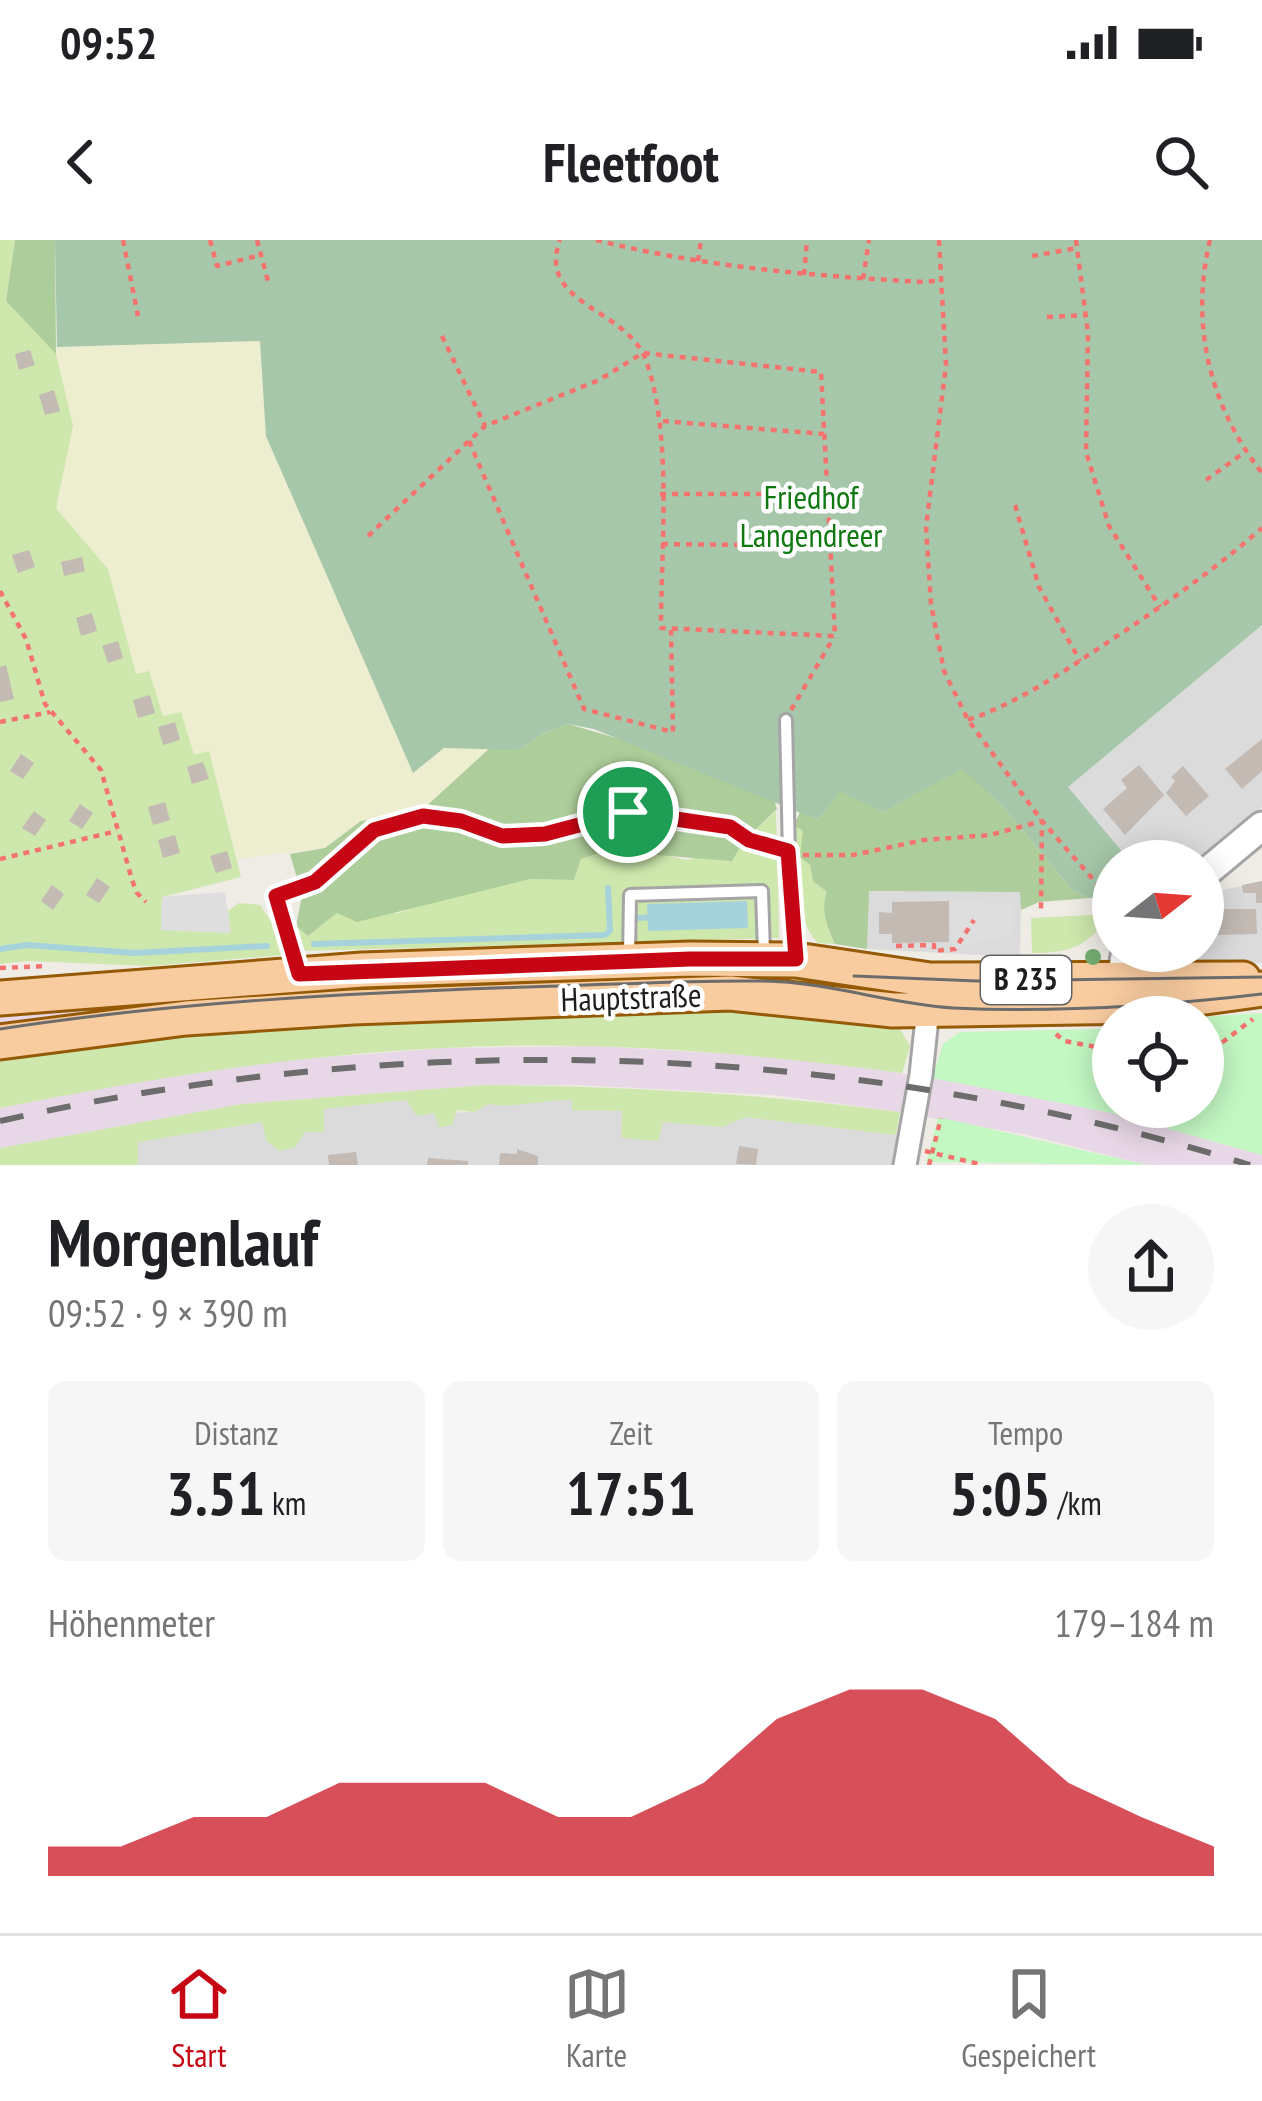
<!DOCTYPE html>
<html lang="de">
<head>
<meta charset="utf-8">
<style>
	:root { --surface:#fff; --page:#f6f6f6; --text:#202124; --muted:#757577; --line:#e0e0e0; --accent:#c60614 }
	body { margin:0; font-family:"PT Sans Narrow",sans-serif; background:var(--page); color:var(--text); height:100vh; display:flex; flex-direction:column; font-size:45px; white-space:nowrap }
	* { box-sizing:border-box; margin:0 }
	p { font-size:39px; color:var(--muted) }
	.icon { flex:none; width:66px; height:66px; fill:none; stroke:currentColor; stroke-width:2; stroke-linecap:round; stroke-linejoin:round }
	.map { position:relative; height:925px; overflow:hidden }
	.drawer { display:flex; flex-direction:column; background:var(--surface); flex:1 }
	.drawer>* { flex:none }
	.needle { width:78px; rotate:73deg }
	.fabs { position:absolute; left:1092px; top:600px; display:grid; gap:24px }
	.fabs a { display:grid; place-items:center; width:132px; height:132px; border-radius:50%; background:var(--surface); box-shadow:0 6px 30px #0003; font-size:60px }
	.pin { position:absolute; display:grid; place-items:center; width:102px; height:102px; color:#fff; margin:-51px; border:6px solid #fff; border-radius:50%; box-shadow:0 3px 12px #0007 }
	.round { display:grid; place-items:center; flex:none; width:126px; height:126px; border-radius:63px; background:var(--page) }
	.headline { display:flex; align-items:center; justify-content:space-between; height:204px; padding:0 48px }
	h1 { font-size:66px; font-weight:600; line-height:90px }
	.metrics { display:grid; grid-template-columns:repeat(3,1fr); gap:18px; height:204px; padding:12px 48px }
	.metrics div { display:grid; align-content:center; border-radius:18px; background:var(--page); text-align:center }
	.metrics b { font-size:60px; font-weight:600 }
	.metrics small { font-size:33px; font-weight:400 }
	.metrics p { font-size:33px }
	.chart { height:336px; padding:24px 48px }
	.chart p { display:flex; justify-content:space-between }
	.chart svg { width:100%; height:216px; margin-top:12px; fill:var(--accent); opacity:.7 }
	.status { display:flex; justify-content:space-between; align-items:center; height:84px; padding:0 60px; background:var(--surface); direction:ltr }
	.status svg { height:33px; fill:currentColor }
	header { display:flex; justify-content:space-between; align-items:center; height:156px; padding:0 48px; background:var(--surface); font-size:54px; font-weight:600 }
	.tabs { display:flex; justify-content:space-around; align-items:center; height:168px; border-top:3px solid var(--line); background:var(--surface); font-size:33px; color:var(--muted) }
	.tabs a { display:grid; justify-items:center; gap:6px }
	.tabs .active { color:var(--accent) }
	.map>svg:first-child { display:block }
	.residential { fill:#dcdbdb }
	.industrial { fill:#e8d7e6 }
	.farmland { fill:#ededd0 }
	.grass { fill:#cde7ac }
	.forest { fill:#adcd9a }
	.cemetery { fill:#a6c7a9 }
	.park { fill:#c3f8c3 }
	.parking { fill:#dedede }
	.water { fill:#a6d3db }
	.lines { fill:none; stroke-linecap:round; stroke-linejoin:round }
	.stream { stroke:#a6d3db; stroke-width:6 }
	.building { fill:#c3bab4 }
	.service-casing { stroke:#a5a5a5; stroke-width:16 }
	.minor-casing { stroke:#a5a5a5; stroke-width:27 }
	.tertiary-casing { stroke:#a5a5a5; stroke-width:33 }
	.primary-casing { stroke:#945a05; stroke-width:39 }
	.path { stroke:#f5736f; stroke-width:4.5; stroke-dasharray:6 6; stroke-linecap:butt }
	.service { stroke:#fff; stroke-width:10 }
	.minor { stroke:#fff; stroke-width:21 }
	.tertiary { stroke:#fff; stroke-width:27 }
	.primary { stroke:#f9cca0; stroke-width:33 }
	.tram { stroke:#6c6c6c; stroke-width:3 }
	.rail { stroke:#6c6c6c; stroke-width:6; stroke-dasharray:24 24; stroke-linecap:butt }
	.tree { fill:#74ac70 }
	.route-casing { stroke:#fff; stroke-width:24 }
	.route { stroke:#c60614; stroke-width:15 }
	.labels { text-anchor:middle; stroke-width:9; stroke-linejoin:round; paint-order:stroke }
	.shield { fill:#fff; stroke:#626262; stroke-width:3 }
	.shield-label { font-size:30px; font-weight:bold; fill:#1e1e1e }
	.park-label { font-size:33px; fill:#0f7910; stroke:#fff }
	.street-label { font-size:33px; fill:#1e1e1e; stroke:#fff }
</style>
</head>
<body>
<div class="status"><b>09:52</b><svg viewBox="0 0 49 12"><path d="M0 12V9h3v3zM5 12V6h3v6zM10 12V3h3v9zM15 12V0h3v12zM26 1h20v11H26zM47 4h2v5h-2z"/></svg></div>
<header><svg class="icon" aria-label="back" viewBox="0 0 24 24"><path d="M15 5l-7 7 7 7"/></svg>Fleetfoot<svg class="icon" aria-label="search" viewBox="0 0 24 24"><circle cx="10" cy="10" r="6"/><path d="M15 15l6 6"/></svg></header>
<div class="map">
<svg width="1262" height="925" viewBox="0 0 1262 925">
	<rect width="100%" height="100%" fill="#efebe5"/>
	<path class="residential" d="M 1262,385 L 1262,567 L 1198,621 L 1130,621 L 1067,547 Z
		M 1262,641 L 1262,723 L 1188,725 L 1174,721 L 1166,714 L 1164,711 L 1203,711 L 1203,655 Z
		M 868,651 L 1021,652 L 1020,717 L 867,709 Z
		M 542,859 L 573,860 L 573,870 L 622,871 L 621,897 L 663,882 L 721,887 L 746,877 L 896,895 L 900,903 L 896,925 L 138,925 L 137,902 L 262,882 L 305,892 L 323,869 L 406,860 L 434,873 L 474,872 L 489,864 L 522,864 Z"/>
	<path class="industrial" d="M 763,724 L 905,752 L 904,755 L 0,794 L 0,771 L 68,762 Z
		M 596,806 L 782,817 L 943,839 L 1112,873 L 1262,915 L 1262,925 L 1147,925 L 1028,895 L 900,872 L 774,855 L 578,845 L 486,845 L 242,864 L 0,908 L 0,868 L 117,845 L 279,821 L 446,808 Z"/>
	<path class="farmland" d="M 260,100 L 267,196 L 414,532 L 444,508 L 491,507 L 420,572 L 361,581 L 325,608 L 237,619 L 209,512 L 194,516 L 163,477 L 149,431 L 136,435 L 108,329 L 56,268 L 73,186 L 56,114 L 57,107 Z"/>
	<path class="grass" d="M 0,0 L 15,0 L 6,61 L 56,114 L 73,186 L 56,268 L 108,329 L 136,434 L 149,431 L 163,476 L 181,472 L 194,515 L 209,511 L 241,637 L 162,657 L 161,690 L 230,692 L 228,671 L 239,663 L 260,665 L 282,698 L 283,715 L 149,726 L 28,721 L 0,724 Z
		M 776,571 L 779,698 L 302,711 L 296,686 L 308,696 L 337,673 L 398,673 L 448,657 L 530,639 L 574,640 L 581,619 L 606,611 L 649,612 L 688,620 L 743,602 Z
		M 794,585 L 803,591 L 813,641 L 827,652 C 821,669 826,686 835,704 L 818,703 C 791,675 797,622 794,585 Z
		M 1113,674 C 1085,705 1076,713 1032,713 L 1031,678 Z
		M 727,765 L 898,786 L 910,806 L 902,833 C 750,813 598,800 445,808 C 295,815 147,839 0,868 L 0,813 L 246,783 Z
		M 486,845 C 626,846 762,854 900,872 L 896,895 L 746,877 L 722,887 L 663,882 L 658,901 L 621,898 L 622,871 L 572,870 L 572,860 C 547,859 509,869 489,864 L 474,872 L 457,870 L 452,885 L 439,887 L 434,873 L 417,876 L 406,860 L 324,869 L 324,892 L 305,892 L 295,907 L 279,911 L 266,900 L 262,882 L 138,902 L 138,925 L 0,925 L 0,908 L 242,864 Z"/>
	<path class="forest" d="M 15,0 L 55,0 L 56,114 L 6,61 Z
		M 568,484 L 637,504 L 774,560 L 777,569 L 743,602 L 732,621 L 606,611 L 581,619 L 574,640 L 530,639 L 357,682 L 337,673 L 308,696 L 296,686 L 302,656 L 290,614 L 325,608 L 361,581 L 420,572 L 491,507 L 519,510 L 542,494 Z
		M 962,528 L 1000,563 L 1073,651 L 1090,658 L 1039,662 L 1021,670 L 1020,652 L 869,651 L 867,709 L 835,704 C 827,687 820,669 827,652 L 813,641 L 810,625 L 800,617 L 803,591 L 794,585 L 800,572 L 818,580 L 840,551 L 883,572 Z"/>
	<path class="cemetery" d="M 55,0 L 1262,0 L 1262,385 L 1068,547 L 1130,621 L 1113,621 L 1113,659 L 1090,658 L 1073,651 L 1000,563 L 962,529 L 883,572 L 840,552 L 818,580 L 594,489 L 568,484 L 542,494 L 519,510 L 444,508 L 413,533 L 266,196 L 260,101 L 57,107 Z"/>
	<path class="park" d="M 1262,773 L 1262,915 L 1112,873 L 932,838 L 943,804 L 960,792 L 1100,789 L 1113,783 L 1113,867 L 1203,867 L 1201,777 Z
		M 938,877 L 1147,925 L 926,922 Z"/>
	<path class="parking" d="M 225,652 L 231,693 L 161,690 L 162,657 Z
		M 951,662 L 1013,663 L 1013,695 L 952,708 Z"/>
	<path class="water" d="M 747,661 L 748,688 L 648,691 L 647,664 Z"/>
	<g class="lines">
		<path class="stream" d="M 637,678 L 654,677
			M 314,704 L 605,695 L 610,691 L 608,648
			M 0,709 L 27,705 L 135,713 L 267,706"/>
	</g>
	<path class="building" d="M 30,110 L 35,125 L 19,130 L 15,114 Z
		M 54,150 L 60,171 L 45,175 L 39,155 Z
		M 29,310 L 35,327 L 18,333 L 12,315 Z
		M 82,317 L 85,331 L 64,336 L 61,322 Z
		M 92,373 L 97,391 L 81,396 L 76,378 Z
		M 118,401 L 123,418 L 108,423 L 102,406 Z
		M 6,425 L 14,459 L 0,462 L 0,427 Z
		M 150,455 L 155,473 L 138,478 L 133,460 Z
		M 175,482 L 180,500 L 163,505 L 158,487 Z
		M 1262,499 L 1262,531 L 1242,549 L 1225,529 Z
		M 21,514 L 34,523 L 23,539 L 10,531 Z
		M 203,522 L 209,539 L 192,544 L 187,527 Z
		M 1139,525 L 1164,555 L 1125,595 L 1103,569 L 1127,548 L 1121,540 Z
		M 1183,526 L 1209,556 L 1186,576 L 1166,553 L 1175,541 L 1171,537 Z
		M 165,562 L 170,580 L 153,585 L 148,567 Z
		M 80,564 L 93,573 L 82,589 L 69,581 Z
		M 34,571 L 46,580 L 35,596 L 22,588 Z
		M 175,595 L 180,613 L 163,618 L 158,600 Z
		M 227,611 L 232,628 L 216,633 L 210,616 Z
		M 97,638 L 110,647 L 99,663 L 86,655 Z
		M 1262,641 L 1262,663 L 1256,663 L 1256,653 L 1243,653 L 1242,645 Z
		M 52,645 L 64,654 L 53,670 L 41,661 Z
		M 949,661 L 949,702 L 892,703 L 892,694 L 879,694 L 879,672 L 892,673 L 892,662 Z
		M 1218,669 L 1256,669 L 1257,694 L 1216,695 Z
		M 739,906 L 758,909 L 756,925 L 736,924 Z
		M 517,909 L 538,916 L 538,925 L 499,925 L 500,913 L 517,914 Z
		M 356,912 L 358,925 L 329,925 L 328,915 Z
		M 428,918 L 468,921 L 468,925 L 427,925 Z"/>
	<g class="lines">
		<defs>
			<path id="service" d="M 786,480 L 790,662 L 796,716
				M 276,656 L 298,731
				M 629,718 L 630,655 L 762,651 L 764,713"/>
			<path id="minor" d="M 905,925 L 921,835 L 929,759"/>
			<path id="tertiary" d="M 1203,635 L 1262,586
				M 1126,711 L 1121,738 L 1131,753
				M 1144,757 L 1152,737 L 1152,711"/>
			<path id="primary" d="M 0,758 L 362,730 L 690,719 L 796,720 L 930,740 L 1243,739
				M 0,802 L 186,778 L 353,767 L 730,753 L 893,770 L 1140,766 L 1262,749"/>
		</defs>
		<use href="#service" class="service-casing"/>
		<use href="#minor" class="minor-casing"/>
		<use href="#tertiary" class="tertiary-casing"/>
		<use href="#primary" class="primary-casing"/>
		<path class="path" d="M 123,0 L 138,76
			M 210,0 L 217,26 L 261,15
			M 257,0 L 269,45
			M 596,0 C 704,27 813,36 924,42 L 940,40
			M 939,0 L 946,125 L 926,287 L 931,364 L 944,431 L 968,480 L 1042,581 L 1113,662
			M 1076,0 L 1088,93 L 1086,212 L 1109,286 L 1160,367
			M 1210,0 C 1190,84 1209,165 1262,233
			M 1032,16 L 1077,8
			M 698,21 L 701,0
			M 804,35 L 807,0
			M 863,39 L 869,0
			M 1047,77 L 1087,75
			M 442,96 L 485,186
			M 663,181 L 824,194
			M 469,201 L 584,469 L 673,492 L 671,390
			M 1206,240 L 1245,212
			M 660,254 L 828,254
			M 1015,265 L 1039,347 L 1080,421
			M 368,296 L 485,186 L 599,140 L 643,113 L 821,132 L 835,396 L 661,388 C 661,308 673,192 645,118 C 625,68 536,64 560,0
			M 662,304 L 830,306
			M 0,351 L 26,399 L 45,464 L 101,530 L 132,640 L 137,653 L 146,662
			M 791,470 L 834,397
			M 968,480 C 1019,462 1060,434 1105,404 C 1160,368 1213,331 1262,288
			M 0,482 L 50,472
			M 803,615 L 853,615 L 924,600 L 990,595 L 1042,581 L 1041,670
			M 0,619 L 117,591
			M 287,652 L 315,642 L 374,590 L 423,576 L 461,581 L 503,596 L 545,594 L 628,572 L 730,587 L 749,600 L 775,605
			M 896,706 L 934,705 L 934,711 L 955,709 L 974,680
			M 0,728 L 45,726
			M 1056,794 L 1064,801 L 1113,810
			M 1203,817 L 1253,779
			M 925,911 L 983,925
			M 929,925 L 941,878"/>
		<use href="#service" class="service"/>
		<use href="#minor" class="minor"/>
		<use href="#tertiary" class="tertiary"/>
		<use href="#primary" class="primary"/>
		<path class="tram" d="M 854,736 L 977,741 L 1262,737
			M 0,789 C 175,762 350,753 527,747 C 605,745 685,740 764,741 C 828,742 889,764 953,768 C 1056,773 1160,766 1262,754"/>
		<path class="rail" d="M 0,881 C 411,788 847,800 1250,925"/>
	</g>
	<circle class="tree" cx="1093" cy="717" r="8"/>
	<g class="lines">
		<defs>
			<path id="route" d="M 628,572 L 730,587 L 749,600 L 788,611 L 796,719 L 690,719 L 299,734 L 276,656 L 315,642 L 374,590 L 423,576 L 461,581 L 502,596 L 545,594 Z"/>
		</defs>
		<use href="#route" class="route-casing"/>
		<use href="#route" class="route"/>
	</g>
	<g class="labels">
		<rect class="shield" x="981" y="716" width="90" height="48" rx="9"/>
		<g class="shield-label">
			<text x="1026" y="750">B 235</text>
		</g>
		<g class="park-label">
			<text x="811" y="269">Friedhof<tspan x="811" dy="38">Langendreer</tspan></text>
		</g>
		<g class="street-label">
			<text transform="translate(631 757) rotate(-2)" y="12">Hauptstraße</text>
		</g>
	</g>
</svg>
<div class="fabs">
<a><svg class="needle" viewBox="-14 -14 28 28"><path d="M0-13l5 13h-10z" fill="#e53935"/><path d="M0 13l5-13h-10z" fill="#757577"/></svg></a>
<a><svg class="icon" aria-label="locate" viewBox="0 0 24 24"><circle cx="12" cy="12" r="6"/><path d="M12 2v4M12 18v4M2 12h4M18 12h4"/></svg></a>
</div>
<div class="pin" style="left:628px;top:572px;background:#1e9e55"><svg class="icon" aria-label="arrive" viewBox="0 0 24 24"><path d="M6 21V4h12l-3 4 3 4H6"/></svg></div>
</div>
<section class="drawer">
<div class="headline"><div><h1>Morgenlauf</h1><p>09:52 · 9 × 390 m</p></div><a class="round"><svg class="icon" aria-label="share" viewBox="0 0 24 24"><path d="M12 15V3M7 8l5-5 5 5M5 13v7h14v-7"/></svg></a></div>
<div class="metrics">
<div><p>Distanz</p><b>3.51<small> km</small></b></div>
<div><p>Zeit</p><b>17:51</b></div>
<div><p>Tempo</p><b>5:05<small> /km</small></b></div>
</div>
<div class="chart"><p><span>Höhenmeter</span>179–184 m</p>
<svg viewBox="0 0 160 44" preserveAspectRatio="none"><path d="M0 44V38L10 38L20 32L30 32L40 25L50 25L60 25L70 32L80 32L90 25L100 12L110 6L120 6L130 12L140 25L150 32L160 38V44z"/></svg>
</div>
</section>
<nav class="tabs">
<a class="active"><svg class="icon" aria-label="home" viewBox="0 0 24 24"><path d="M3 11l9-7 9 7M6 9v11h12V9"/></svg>Start</a>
<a><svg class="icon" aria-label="map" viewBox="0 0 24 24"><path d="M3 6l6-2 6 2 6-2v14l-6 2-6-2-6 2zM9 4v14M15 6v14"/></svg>Karte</a>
<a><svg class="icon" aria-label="saved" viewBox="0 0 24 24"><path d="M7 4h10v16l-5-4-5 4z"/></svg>Gespeichert</a>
</nav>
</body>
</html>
